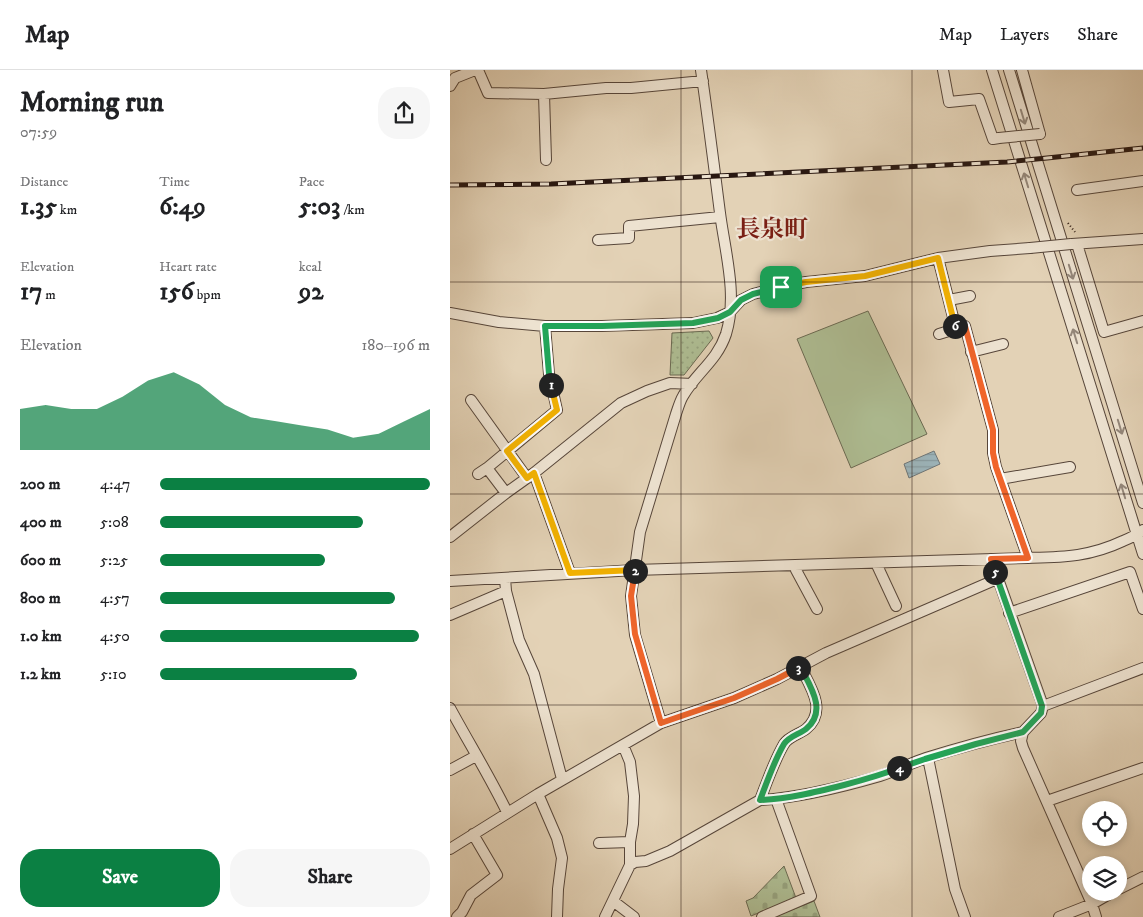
<!DOCTYPE html>
<html lang="en">
<head>
<meta charset="utf-8">
<style>
	:root { --surface:#fff; --page:#f6f6f6; --text:#202124; --muted:#757577; --line:#e0e0e0; --accent:#0b8043 }
	body { margin:0; font-family:"IM FELL DW Pica","Noto Serif JP",serif; background:var(--page); color:var(--text); height:100vh; display:flex; flex-direction:column; font-size:19px; white-space:nowrap }
	* { box-sizing:border-box; margin:0 }
	p { font-size:16px; color:var(--muted) }
	.icon { flex:none; width:28px; height:28px; fill:none; stroke:currentColor; stroke-width:2; stroke-linecap:round; stroke-linejoin:round }
	.map { position:relative; flex:1; overflow:hidden }
	.side { display:flex; flex-direction:column; background:var(--surface); width:450px }
	.side>* { flex:none }
	.controls { position:absolute; left:632px; top:731px; display:grid; gap:10px }
	.controls a { display:grid; place-items:center; width:45px; height:45px; border-radius:50%; background:var(--surface); box-shadow:0 2px 8px #0003; font-size:25px }
	.pin { position:absolute; display:grid; place-items:center; width:42px; height:42px; color:#fff; margin:-21px; border-radius:10px; box-shadow:0 2px 8px #0006 }
	.km { position:absolute; width:25px; height:25px; margin:-12px; border-radius:50%; background:#222; color:#fff; font-size:14px; line-height:25px; text-align:center }
	.round { display:grid; place-items:center; flex:none; width:52px; height:52px; border-radius:20px; background:var(--page) }
	.headline { display:flex; align-items:center; justify-content:space-between; height:85px; padding:0 20px }
	h1 { font-size:28px; font-weight:800; line-height:38px }
	.stats { display:grid; grid-template-columns:repeat(3,1fr); gap:8px; height:85px; padding:5px 20px }
	.stats div { display:grid; align-content:center }
	.stats b { font-size:25px; font-weight:800 }
	.stats small { font-size:14px; font-weight:400 }
	.stats p { font-size:14px }
	.chart { height:140px; padding:10px 20px }
	.chart p { display:flex; justify-content:space-between }
	.chart svg { width:100%; height:90px; margin-top:5px; fill:var(--accent); opacity:.7 }
	.button { display:flex; gap:10px; margin-top:auto; padding:10px 20px }
	.button a { flex:1; height:58px; border-radius:20px; background:var(--accent); color:#fff; font-size:20px; font-weight:800; line-height:58px; text-align:center }
	.button a+a { background:var(--page); color:var(--text) }
	ul { padding:0 20px; list-style:none; font-size:16px }
	li { display:grid; grid-template-columns:80px 60px 1fr; align-items:center; height:38px }
	li i { height:12px; border-radius:6px; background:var(--accent) }
	header { display:flex; align-items:center; gap:30px; box-sizing:border-box; height:70px; padding:0 25px; background:var(--surface); border-bottom:1px solid var(--line) }
	header strong { font-size:24px }
	nav { display:flex; gap:28px; margin-inline-start:auto; font-size:18px }
	main { display:flex; flex:1; min-height:0 }
	.map>svg:first-child { display:block }
	.grass { fill:#aebd93; stroke:#6b6a52 }
	.cemetery { fill:url(#cemetery-stones); stroke:#6b6a52 }
	.park { fill:url(#park-dots); stroke:#6b6a52 }
	.water { fill:url(#water-rules); stroke:#6e7576 }
	.lines { fill:none; stroke-linecap:round; stroke-linejoin:round }
	.minor-casing { stroke:#57463a; stroke-width:12 }
	.path { stroke:#281711; stroke-width:2; stroke-dasharray:1 2.5; stroke-linecap:butt }
	.minor { stroke:#ede2d0; stroke-width:10 }
	.rail-casing { stroke:#281711; stroke-width:5 }
	.rail { stroke:#ede2d0; stroke-width:3; stroke-dasharray:9; stroke-linecap:butt }
	.minor-bridge-casing { stroke:#57463a; stroke-width:12; stroke-linecap:butt }
	.minor-bridge { stroke:#ede2d0; stroke-width:10 }
	.oneway { stroke:#94877a }
	.split-1-casing { stroke:#fff; stroke-width:10 }
	.split-2-casing { stroke:#fff; stroke-width:10 }
	.split-3-casing { stroke:#fff; stroke-width:10 }
	.split-4-casing { stroke:#fff; stroke-width:10 }
	.split-5-casing { stroke:#fff; stroke-width:10 }
	.split-6-casing { stroke:#fff; stroke-width:10 }
	.split-7-casing { stroke:#fff; stroke-width:10 }
	.split-1 { stroke:#22a559; stroke-width:6 }
	.split-2 { stroke:#f5b400; stroke-width:6 }
	.split-3 { stroke:#f0652b; stroke-width:6 }
	.split-4 { stroke:#22a559; stroke-width:6 }
	.split-5 { stroke:#22a559; stroke-width:6 }
	.split-6 { stroke:#f0652b; stroke-width:6 }
	.split-7 { stroke:#f5b400; stroke-width:6 }
	.grid { fill:none; stroke:#281711; stroke-width:1; stroke-opacity:0.55 }
	.labels { text-anchor:middle; stroke-width:4.5; stroke-linejoin:round; paint-order:stroke }
	.district-label { font-size:24px; font-weight:bold; fill:#7a1f14; stroke:#ede2d0 }
</style>
</head>
<body>
<header>
<strong>Map</strong>
<nav><a>Map</a><a>Layers</a><a>Share</a></nav>
</header>
<main>
<section class="side">
<div class="headline"><div><h1>Morning run</h1><p>07:59</p></div><a class="round"><svg class="icon" aria-label="share" viewBox="0 0 24 24"><path d="M12 15V3M7 8l5-5 5 5M5 13v7h14v-7"/></svg></a></div>
<div class="stats">
<div><p>Distance</p><b>1.35<small> km</small></b></div>
<div><p>Time</p><b>6:49</b></div>
<div><p>Pace</p><b>5:03<small> /km</small></b></div>
</div>
<div class="stats">
<div><p>Elevation</p><b>17<small> m</small></b></div>
<div><p>Heart rate</p><b>156<small> bpm</small></b></div>
<div><p>kcal</p><b>92</b></div>
</div>
<div class="chart"><p><span>Elevation</span>180–196 m</p>
<svg viewBox="0 0 160 44" preserveAspectRatio="none"><path d="M0 44V24L10 22L20 24L30 24L40 18L50 10L60 6L70 12L80 22L90 28L100 30L110 32L120 34L130 38L140 36L150 30L160 24V44z"/></svg>
</div>
<ul>
<li><b>200 m</b>4:47<i style="width:100%"></i></li>
<li><b>400 m</b>5:08<i style="width:75%"></i></li>
<li><b>600 m</b>5:25<i style="width:61%"></i></li>
<li><b>800 m</b>4:57<i style="width:87%"></i></li>
<li><b>1.0 km</b>4:50<i style="width:96%"></i></li>
<li><b>1.2 km</b>5:10<i style="width:73%"></i></li>
</ul>
<div class="button"><a>Save</a><a>Share</a></div>
</section>
<div class="map">
<svg width="693" height="847" viewBox="0 0 693 847">
	<defs>
		<pattern id="cemetery-stones" width="16" height="16" patternUnits="userSpaceOnUse" patternTransform="scale(1.25)"><rect width="16" height="16" fill="#aebd93"/><path d="M2 7V4a2 2 0 0 1 4 0v3zM10 15v-3a2 2 0 0 1 4 0v3z" fill="#96a27e"/></pattern>
		<pattern id="park-dots" width="8" height="8" patternUnits="userSpaceOnUse" patternTransform="scale(1.25)"><rect width="8" height="8" fill="#aebd93"/><path d="M2 2h.1M6 6h.1" fill="none" stroke="#96a27e" stroke-width="1.8" stroke-linecap="round"/></pattern>
		<pattern id="water-rules" width="6" height="5" patternUnits="userSpaceOnUse" patternTransform="scale(1.25)"><rect width="6" height="5" fill="#9cb4ba"/><path d="M0 2.5h6" fill="none" stroke="#869a9f"/></pattern>
	</defs>
	<rect width="100%" height="100%" fill="#e3d2b6"/>
	<filter id="stains"><feTurbulence type="fractalNoise" baseFrequency=".004" numOctaves="4"/><feColorMatrix values="0 0 0 0 .2 0 0 0 0 .09 0 0 0 0 .02 0 0 0 .5 -.17"/></filter>
	<radialGradient id="worn" r=".72"><stop offset=".6" stop-color="#630" stop-opacity="0"/><stop offset="1" stop-color="#630" stop-opacity=".3"/></radialGradient>
	<path class="grass" d="M 418,241 L 477,364 L 401,398 L 347,269 Z"/>
	<path class="cemetery" d="M 334,796 L 346,828 L 301,846 L 296,831 L 303,828 Z
		M 364,831 L 370,847 L 324,847 Z"/>
	<path class="park" d="M 259,261 L 263,268 L 234,305 L 220,305 L 222,263 Z"/>
	<path class="water" d="M 484,381 L 490,394 L 459,408 L 454,394 Z"/>
	<g class="lines">
		<defs>
			<path id="minor" d="M 28,0 L 38,23 L 94,24 L 156,18 L 181,18 L 253,11
				M 493,0 L 499,32 L 529,29 L 543,69 L 549,68
				M 542,0 L 693,484
				M 559,0 L 693,433
				M 572,0 L 590,64
				M 0,16 L 5,8 L 25,0
				M 94,24 L 96,90
				M 627,120 L 693,111
				M 148,170 L 179,168 L 179,156 L 270,147
				M 622,174 L 693,169
				M 627,174 L 654,262 L 693,251
				M 488,188 L 506,259
				M 499,230 L 520,226
				M 0,243 L 49,252 L 95,256 L 152,256 L 243,253 L 267,248 L 280,242 L 291,230 L 303,224 L 331,217 L 356,212 L 415,206 L 488,188 L 540,181 L 580,178
				M 489,264 L 515,256 L 543,360 L 543,383 L 546,397 L 578,488
				M 521,282 L 553,274
				M 21,330 L 77,408
				M 37,398 L 56,423
				M 84,403 L 120,503
				M 28,404 L 37,398 L 107,340 L 99,304 L 95,256
				M 550,409 L 620,397
				M 0,467 L 56,423 L 84,403 L 171,333 L 197,321 L 220,313 L 242,314
				M 541,489 L 593,636 L 591,643 L 573,662
				M 426,493 L 446,536
				M 346,500 L 367,539
				M 55,508 L 56,521 L 69,570 L 84,604 L 112,709
				M 0,511 L 185,500 L 578,488 C 613,487 639,487 673,471 C 680,468 687,465 693,460
				M 559,543 L 680,502 L 693,539
				M 0,545 L 56,521
				M 593,636 L 693,598
				M 0,638 C 19,673 40,707 57,742
				M 211,653 L 185,565 L 181,526 L 190,462 L 226,344 C 228,338 230,331 233,326 C 246,303 267,291 276,264 C 288,225 275,182 270,143 C 264,96 258,48 251,0
				M 478,688 L 505,819 L 515,847
				M 0,700 L 26,686
				M 88,724 L 107,768 L 112,788 L 108,819 L 107,847
				M 310,730 C 317,712 324,691 334,674 C 339,666 350,664 356,659 C 378,641 360,616 350,596
				M 597,731 L 693,698
				M 149,773 L 180,772
				M 0,779 L 88,724 L 211,653 L 284,628 L 327,609 L 376,583 L 547,509
				M 180,795 L 185,792 L 196,791 L 220,781 L 310,730 C 349,728 392,717 430,706 C 446,701 461,693 476,688 C 508,678 540,669 573,662 L 571,671 L 573,678 L 642,834 L 646,847
				M 669,819 L 693,807
				M 163,831 L 184,847
				M 7,847 L 12,842 L 21,825 L 47,805 L 23,764
				M 155,847 L 180,795 L 180,772 L 183,754 L 184,726 L 180,692 L 173,675
				M 312,847 L 361,826 L 326,729
				M 609,847 L 642,834 L 663,822"/>
		</defs>
		<use href="#minor" class="minor-casing"/>
		<path class="path" d="M 618,153 L 625,162"/>
		<use href="#minor" class="minor"/>
		<defs>
			<path id="rail" d="M 0,115 L 101,114 L 557,92 L 597,88 L 693,78"/>
		</defs>
		<use href="#rail" class="rail-casing"/>
		<use href="#rail" class="rail"/>
		<defs>
			<path id="minor-bridge" d="M 549,68 L 590,64
				M 580,178 L 621,174"/>
		</defs>
		<use href="#minor-bridge" class="minor-bridge-casing"/>
		<use href="#minor-bridge" class="minor-bridge"/>
	</g>
	<defs><path id="oneway-shaft" d="M-6 0H5M1.5-3L5.5 0L1.5 3" fill="none" stroke-width="1.6" stroke-linecap="round" stroke-linejoin="round" transform="scale(1.25)"/></defs>
	<g class="oneway">
		<use href="#oneway-shaft" transform="translate(573 47) rotate(73)"/>
		<use href="#oneway-shaft" transform="translate(576 110) rotate(-107)"/>
		<use href="#oneway-shaft" transform="translate(621 202) rotate(73)"/>
		<use href="#oneway-shaft" transform="translate(625 266) rotate(-107)"/>
		<use href="#oneway-shaft" transform="translate(670 357) rotate(73)"/>
		<use href="#oneway-shaft" transform="translate(673 421) rotate(-107)"/>
	</g>
	<g class="lines">
		<defs>
			<path id="split-1" d="M 101,315 L 99,304 L 95,256 L 152,256 L 243,253 L 268,248 L 280,242 L 291,230 L 303,224 L 331,217"/>
			<path id="split-2" d="M 101,315 L 107,340 L 57,381 L 77,408 L 84,403 L 120,503 L 185,500 L 185,501"/>
			<path id="split-3" d="M 185,501 L 181,526 L 185,564 L 211,653 L 284,628 L 327,609 L 348,598"/>
			<path id="split-4" d="M 348,598 L 350,596 C 360,616 378,641 356,659 C 350,664 339,666 334,674 C 324,691 317,712 310,730 C 338,729 366,722 394,715 C 413,710 431,705 449,698"/>
			<path id="split-5" d="M 449,698 L 475,689 L 526,674 L 573,662 L 591,643 L 592,636 L 545,502"/>
			<path id="split-6" d="M 505,256 L 506,259 L 515,256 L 543,360 L 543,383 L 546,397 L 578,488 L 541,489 L 545,502"/>
			<path id="split-7" d="M 331,217 L 356,212 L 415,206 L 488,188 L 505,256"/>
		</defs>
		<use href="#split-1" class="split-1-casing"/>
		<use href="#split-2" class="split-2-casing"/>
		<use href="#split-3" class="split-3-casing"/>
		<use href="#split-4" class="split-4-casing"/>
		<use href="#split-5" class="split-5-casing"/>
		<use href="#split-6" class="split-6-casing"/>
		<use href="#split-7" class="split-7-casing"/>
		<use href="#split-1" class="split-1"/>
		<use href="#split-2" class="split-2"/>
		<use href="#split-3" class="split-3"/>
		<use href="#split-4" class="split-4"/>
		<use href="#split-5" class="split-5"/>
		<use href="#split-6" class="split-6"/>
		<use href="#split-7" class="split-7"/>
	</g>
	<path class="grid" d="M 231,0 L 231,847M 462,0 L 462,847M 0,212 L 693,212M 0,424 L 693,424M 0,635 L 693,635"/>
	<g class="labels">
		<g class="district-label">
			<text x="322" y="167">長泉町</text>
		</g>
	</g>
	<rect width="100%" height="100%" filter="url(#stains)"/>
	<rect width="100%" height="100%" fill="url(#worn)"/>
</svg>
<div class="controls">
<a><svg class="icon" aria-label="locate" viewBox="0 0 24 24"><circle cx="12" cy="12" r="6"/><path d="M12 2v4M12 18v4M2 12h4M18 12h4"/></svg></a>
<a><svg class="icon" aria-label="layers" viewBox="0 0 24 24"><path d="M12 4l9 5-9 5-9-5zM3 14l9 5 9-5"/></svg></a>
</div>
<div class="pin" style="left:331px;top:217px;background:#1e9e55"><svg class="icon" aria-label="arrive" viewBox="0 0 24 24"><path d="M6 21V4h12l-3 4 3 4H6"/></svg></div>
<b class="km" style="left:101px;top:315px">1</b>
<b class="km" style="left:185px;top:501px">2</b>
<b class="km" style="left:348px;top:598px">3</b>
<b class="km" style="left:449px;top:698px">4</b>
<b class="km" style="left:545px;top:502px">5</b>
<b class="km" style="left:505px;top:256px">6</b>
</div>
</main>
</body>
</html>
